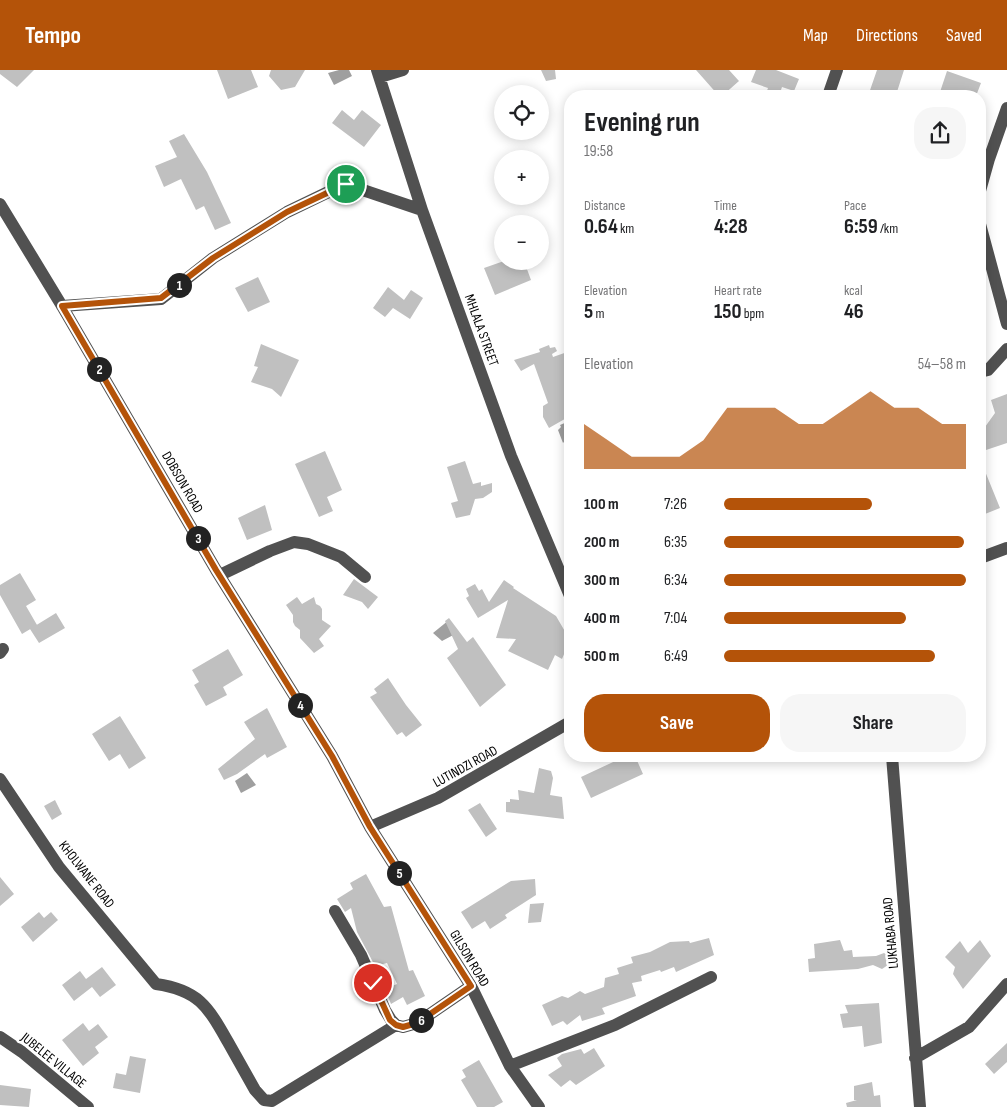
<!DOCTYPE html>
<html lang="en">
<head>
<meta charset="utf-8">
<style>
	:root { --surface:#fff; --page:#f6f6f6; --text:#202124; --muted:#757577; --accent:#b45309 }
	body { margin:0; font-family:"Sofia Sans Condensed",sans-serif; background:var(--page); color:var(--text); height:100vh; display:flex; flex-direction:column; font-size:19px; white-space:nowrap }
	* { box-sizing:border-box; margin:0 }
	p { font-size:16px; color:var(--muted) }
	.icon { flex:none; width:28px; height:28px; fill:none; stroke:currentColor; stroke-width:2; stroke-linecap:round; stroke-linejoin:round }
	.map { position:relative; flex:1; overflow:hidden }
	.details { position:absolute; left:564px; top:20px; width:422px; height:672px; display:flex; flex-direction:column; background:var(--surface); border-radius:20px; box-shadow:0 2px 12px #0003 }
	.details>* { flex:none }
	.controls { position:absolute; left:494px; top:15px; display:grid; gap:10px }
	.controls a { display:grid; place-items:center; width:55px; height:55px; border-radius:50%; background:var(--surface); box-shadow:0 2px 12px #0003; font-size:25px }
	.pin { position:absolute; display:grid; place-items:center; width:42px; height:42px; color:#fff; margin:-21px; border:2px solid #fff; border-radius:50%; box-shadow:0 1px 5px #0007 }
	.km { position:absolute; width:25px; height:25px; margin:-12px; border-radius:50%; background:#222; color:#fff; font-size:14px; line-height:25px; text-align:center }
	.round { display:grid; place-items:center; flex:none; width:52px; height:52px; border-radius:20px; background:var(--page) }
	.head { display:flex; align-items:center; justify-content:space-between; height:85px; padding:0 20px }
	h1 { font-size:28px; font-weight:700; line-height:38px }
	.figures { display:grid; grid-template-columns:repeat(3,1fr); gap:8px; height:85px; padding:5px 20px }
	.figures div { display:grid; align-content:center }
	.figures b { font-size:21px; font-weight:700 }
	.figures small { font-size:14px; font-weight:400 }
	.figures p { font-size:14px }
	.chart { height:140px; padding:10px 20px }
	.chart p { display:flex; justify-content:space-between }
	.chart svg { width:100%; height:90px; margin-top:5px; fill:var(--accent); opacity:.7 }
	.primary-button { display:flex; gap:10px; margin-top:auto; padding:10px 20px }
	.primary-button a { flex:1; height:58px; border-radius:20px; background:var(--accent); color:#fff; font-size:20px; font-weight:700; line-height:58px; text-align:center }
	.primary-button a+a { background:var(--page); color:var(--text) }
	ul { padding:0 20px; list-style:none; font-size:16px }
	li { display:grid; grid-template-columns:80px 60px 1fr; align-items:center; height:38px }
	li i { height:12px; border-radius:6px; background:var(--accent) }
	header { display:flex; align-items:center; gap:30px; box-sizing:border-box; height:70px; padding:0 25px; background:var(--accent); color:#fff }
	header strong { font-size:24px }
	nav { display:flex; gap:28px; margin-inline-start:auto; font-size:18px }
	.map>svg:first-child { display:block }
	.water { fill:#9f9f9f }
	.building { fill:#c0c0c0 }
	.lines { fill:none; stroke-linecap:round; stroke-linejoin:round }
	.minor { stroke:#515151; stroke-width:12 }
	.route-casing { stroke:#fff; stroke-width:10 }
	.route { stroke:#b45309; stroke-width:6 }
	.labels { text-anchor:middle; stroke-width:5; stroke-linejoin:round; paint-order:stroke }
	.street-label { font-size:14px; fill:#000; stroke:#fff }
</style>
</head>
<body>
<header>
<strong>Tempo</strong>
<nav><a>Map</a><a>Directions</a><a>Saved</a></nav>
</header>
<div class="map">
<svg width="1007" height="1037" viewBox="0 0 1007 1037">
	<rect width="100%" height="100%" fill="#fff"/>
	<path class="water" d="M 339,0 L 349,0 L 352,6 L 334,15 L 328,3 Z
		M 567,352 L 570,359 L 570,365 L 563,373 L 558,360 L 561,357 L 560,355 Z
		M 449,550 L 459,562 L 442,571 L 433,563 Z
		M 247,703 L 256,715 L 241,723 L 235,711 Z"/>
	<path class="building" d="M 0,0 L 34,0 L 17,17 L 0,4 Z
		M 217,0 L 251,0 L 258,17 L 228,29 Z
		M 271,0 L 305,0 L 295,17 L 281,20 L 269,6 Z
		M 541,0 L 555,0 L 556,9 L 546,11 Z
		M 696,0 L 729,0 L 739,11 L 722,26 L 719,26 Z
		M 756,0 L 776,0 L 799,9 L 794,21 L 782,17 L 779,26 L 765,26 L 768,18 L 751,12 Z
		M 877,0 L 904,0 L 896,25 L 884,21 L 882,26 L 868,26 Z
		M 947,1 L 981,13 L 976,26 L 948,26 L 951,22 L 940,22 Z
		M 342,40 L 354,50 L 362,40 L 381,55 L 364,77 L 332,53 Z
		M 184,64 L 207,102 L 231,153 L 215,160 L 204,136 L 196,140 L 181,109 L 164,117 L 155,96 L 177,87 L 169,71 Z
		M 504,191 L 524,191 L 531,210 L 495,225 L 484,198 Z
		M 258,207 L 270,232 L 248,242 L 235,218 Z
		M 388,217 L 404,230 L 411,220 L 423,228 L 410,249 L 393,238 L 385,247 L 373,238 Z
		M 261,274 L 299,290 L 281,327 L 272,319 L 251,312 L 258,297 L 254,296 Z
		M 549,275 L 550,278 L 555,277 L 557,281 L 552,284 L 553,287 L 570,281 L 570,346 L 549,358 L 543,347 L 543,336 L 548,333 L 534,294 L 521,301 L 514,290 L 540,282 L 539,279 Z
		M 1007,324 L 1007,373 L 980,382 L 980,364 L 995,343 L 991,330 Z
		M 325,381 L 342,420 L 327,427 L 333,441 L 319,447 L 295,394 Z
		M 980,389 L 1000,438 L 980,446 Z
		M 465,391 L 473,414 L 481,412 L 481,416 L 492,413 L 492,422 L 483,428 L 475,429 L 470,445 L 456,448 L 451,433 L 458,431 L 447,397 Z
		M 265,435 L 272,460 L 247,470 L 238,448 Z
		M 20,503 L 36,530 L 26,536 L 37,555 L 22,564 L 0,525 L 0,515 Z
		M 354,509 L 378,527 L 368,539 L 362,532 L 343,525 Z
		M 504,510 L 514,517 L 513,518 L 556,546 L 570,570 L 562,589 L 555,585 L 548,600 L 508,581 L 516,569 L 496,568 L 508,530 L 478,548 L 466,528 L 469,526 L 466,519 L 475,514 L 479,521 L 482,519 L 489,532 Z
		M 297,527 L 302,534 L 314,527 L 316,534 L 320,536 L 322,539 L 322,550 L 331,556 L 319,569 L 324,576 L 314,583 L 300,568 L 300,560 L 295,556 L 293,552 L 293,545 L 286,535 Z
		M 56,543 L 65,558 L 39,573 L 30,559 Z
		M 449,548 L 467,572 L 473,567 L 506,615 L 480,637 L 447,588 L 458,579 L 445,551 Z
		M 228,579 L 243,605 L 223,617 L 227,625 L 206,636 L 194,615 L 199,612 L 192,600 Z
		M 388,608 L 406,635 L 422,655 L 406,667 L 402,662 L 397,665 L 370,627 L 377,623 L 374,619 Z
		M 267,638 L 287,677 L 267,688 L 265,684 L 237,704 L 224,710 L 218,699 L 255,669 L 244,652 Z
		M 120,646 L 146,688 L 129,699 L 120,684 L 109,691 L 92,664 Z
		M 626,686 L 635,686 L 643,704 L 591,728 L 581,707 Z
		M 539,698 L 551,701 L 553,708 L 550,725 L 562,727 L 564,749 L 506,742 L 506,732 L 510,732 L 510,729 L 519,730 L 518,720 L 534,723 Z
		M 55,730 L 62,744 L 52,750 L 44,736 Z
		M 480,733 L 497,759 L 486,767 L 468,740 Z
		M 366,804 L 384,837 L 391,836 L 409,901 L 413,900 L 425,926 L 407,935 L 403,927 L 391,934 L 385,919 L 397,914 L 387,893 L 375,896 L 357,862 L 351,838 L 345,842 L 337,829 L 353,819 L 350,813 Z
		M 0,807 L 14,824 L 0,836 Z
		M 535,809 L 536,825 L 505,845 L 507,848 L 490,859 L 485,851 L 472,859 L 461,842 L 511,811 Z
		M 544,833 L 541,852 L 528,853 L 530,834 Z
		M 39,842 L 44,848 L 51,842 L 58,850 L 33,872 L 21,857 Z
		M 709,868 L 714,885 L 676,902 L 674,897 L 661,902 L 660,900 L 641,906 L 642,911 L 632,913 L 636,926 L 602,938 L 605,944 L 582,951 L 580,945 L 567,955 L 563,951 L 552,956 L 542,935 L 562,926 L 568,928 L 580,921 L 585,924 L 604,917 L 605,908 L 619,904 L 617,898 L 633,893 L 631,887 L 650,882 L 670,872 L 689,871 L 690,873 Z
		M 840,870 L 844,881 L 852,880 L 853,887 L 876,886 L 884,883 L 887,885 L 894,884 L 894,890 L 890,891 L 888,895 L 882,899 L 873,895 L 858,899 L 809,902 L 808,889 L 815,888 L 814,874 Z
		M 980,870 L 991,886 L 963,919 L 953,904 L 955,897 L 945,887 L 960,871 L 968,883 Z
		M 102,897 L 116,915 L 100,927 L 92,917 L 74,931 L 62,915 L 80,901 L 86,909 Z
		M 879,933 L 882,973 L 864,977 L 862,956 L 843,958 L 840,944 L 848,943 L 845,935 Z
		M 83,953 L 89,961 L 98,954 L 108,967 L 95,977 L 99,983 L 83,996 L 62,970 Z
		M 1007,973 L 1007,992 L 994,1004 L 985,994 Z
		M 594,978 L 605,996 L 576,1015 L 570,1010 L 561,1017 L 548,1005 L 562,996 L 557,988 L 562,984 L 581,979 L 584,984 Z
		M 130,986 L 146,989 L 140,1023 L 113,1018 L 116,1003 L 126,1005 Z
		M 479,990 L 503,1032 L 494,1037 L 477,1037 L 461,1010 L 466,1007 L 462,1000 Z
		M 872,1012 L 874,1026 L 880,1025 L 881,1037 L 847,1037 L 846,1033 L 857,1030 L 854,1030 L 854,1016 Z
		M 0,1015 L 31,1019 L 29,1037 L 0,1035 Z"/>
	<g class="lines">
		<path class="minor" d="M 377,0 L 422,140 L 511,386 L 570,526
			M 380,7 L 403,0
			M 828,26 L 837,0
			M 980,121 L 989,89 L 1007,38
			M 0,134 L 62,236 L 216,500 L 332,686 L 370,757 L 471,916 L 510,996 L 539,1037
			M 980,154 L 1007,254
			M 62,236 L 161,229 L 213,188 L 287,142 L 345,114 L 422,140
			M 980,302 L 988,300 L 1007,279
			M 980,488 L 1007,478
			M 220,505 L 270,481 L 294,472 L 308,474 L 341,487 L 365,507
			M 0,583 L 3,579
			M 892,686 L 920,1037
			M 0,709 L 59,797 L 156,914 C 199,920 208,937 228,972 C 237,988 246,1004 255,1020 L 264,1030 L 272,1031 L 396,955
			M 370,757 L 438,728 L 570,652
			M 335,841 L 361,885 L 385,940 L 391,950 L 396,955 L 403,957 L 417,953 L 471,916
			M 0,967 L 22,982 L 88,1037
			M 915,988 L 969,957 L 1007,914
			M 510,996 L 615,955 L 711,907"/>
	</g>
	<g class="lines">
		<defs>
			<path id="route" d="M 346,114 L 287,142 L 213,188 L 161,228 L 62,236 L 216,500 L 332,686 L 370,757 L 471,916 L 417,953 L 403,957 L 396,955 L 390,950 L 373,913"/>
		</defs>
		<use href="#route" class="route-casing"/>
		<use href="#route" class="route"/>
	</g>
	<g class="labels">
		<g class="street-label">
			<text transform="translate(482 260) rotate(70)" y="5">MHLALA STREET</text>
			<text transform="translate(183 412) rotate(60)" y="5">DOBSON ROAD</text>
			<text transform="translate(465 696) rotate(-29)" y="5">LUTINDZI ROAD</text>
			<text transform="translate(87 804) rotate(52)" y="5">KHOLWANE ROAD</text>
			<text transform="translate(890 863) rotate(-95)" y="5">LUKHABA ROAD</text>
			<text transform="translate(470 888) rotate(59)" y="5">GILSON ROAD</text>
			<text transform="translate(54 990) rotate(39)" y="5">JUBELEE VILLAGE</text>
		</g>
	</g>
</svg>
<div class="controls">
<a><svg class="icon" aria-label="locate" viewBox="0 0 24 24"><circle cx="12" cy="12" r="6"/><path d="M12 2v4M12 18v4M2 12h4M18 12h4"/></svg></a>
<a>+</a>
<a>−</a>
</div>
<div class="pin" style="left:346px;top:114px;background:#1e9e55"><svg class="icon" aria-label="arrive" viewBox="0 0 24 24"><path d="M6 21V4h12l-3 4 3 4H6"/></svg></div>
<div class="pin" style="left:373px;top:913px;background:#d93025"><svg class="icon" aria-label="check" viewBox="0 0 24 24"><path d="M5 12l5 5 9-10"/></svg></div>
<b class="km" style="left:179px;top:215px">1</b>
<b class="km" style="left:99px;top:299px">2</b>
<b class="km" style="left:198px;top:468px">3</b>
<b class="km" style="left:300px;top:635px">4</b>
<b class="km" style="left:399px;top:803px">5</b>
<b class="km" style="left:421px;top:950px">6</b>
<section class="details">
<div class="head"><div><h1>Evening run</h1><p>19:58</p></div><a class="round"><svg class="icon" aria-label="share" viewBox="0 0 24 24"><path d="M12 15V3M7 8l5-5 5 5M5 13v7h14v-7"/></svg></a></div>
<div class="figures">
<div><p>Distance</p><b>0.64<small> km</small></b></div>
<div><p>Time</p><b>4:28</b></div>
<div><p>Pace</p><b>6:59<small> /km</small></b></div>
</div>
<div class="figures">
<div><p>Elevation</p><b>5<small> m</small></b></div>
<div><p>Heart rate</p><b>150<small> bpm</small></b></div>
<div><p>kcal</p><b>46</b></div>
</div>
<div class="chart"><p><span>Elevation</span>54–58 m</p>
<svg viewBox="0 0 160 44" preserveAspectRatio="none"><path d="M0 44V22L10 30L20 38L30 38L40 38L50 30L60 14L70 14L80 14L90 22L100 22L110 14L120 6L130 14L140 14L150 22L160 22V44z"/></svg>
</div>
<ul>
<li><b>100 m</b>7:26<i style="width:61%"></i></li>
<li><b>200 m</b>6:35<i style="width:99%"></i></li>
<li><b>300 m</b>6:34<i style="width:100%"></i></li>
<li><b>400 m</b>7:04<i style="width:75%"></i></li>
<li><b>500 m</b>6:49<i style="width:87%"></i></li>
</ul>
<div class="primary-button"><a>Save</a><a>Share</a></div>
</section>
</div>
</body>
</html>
